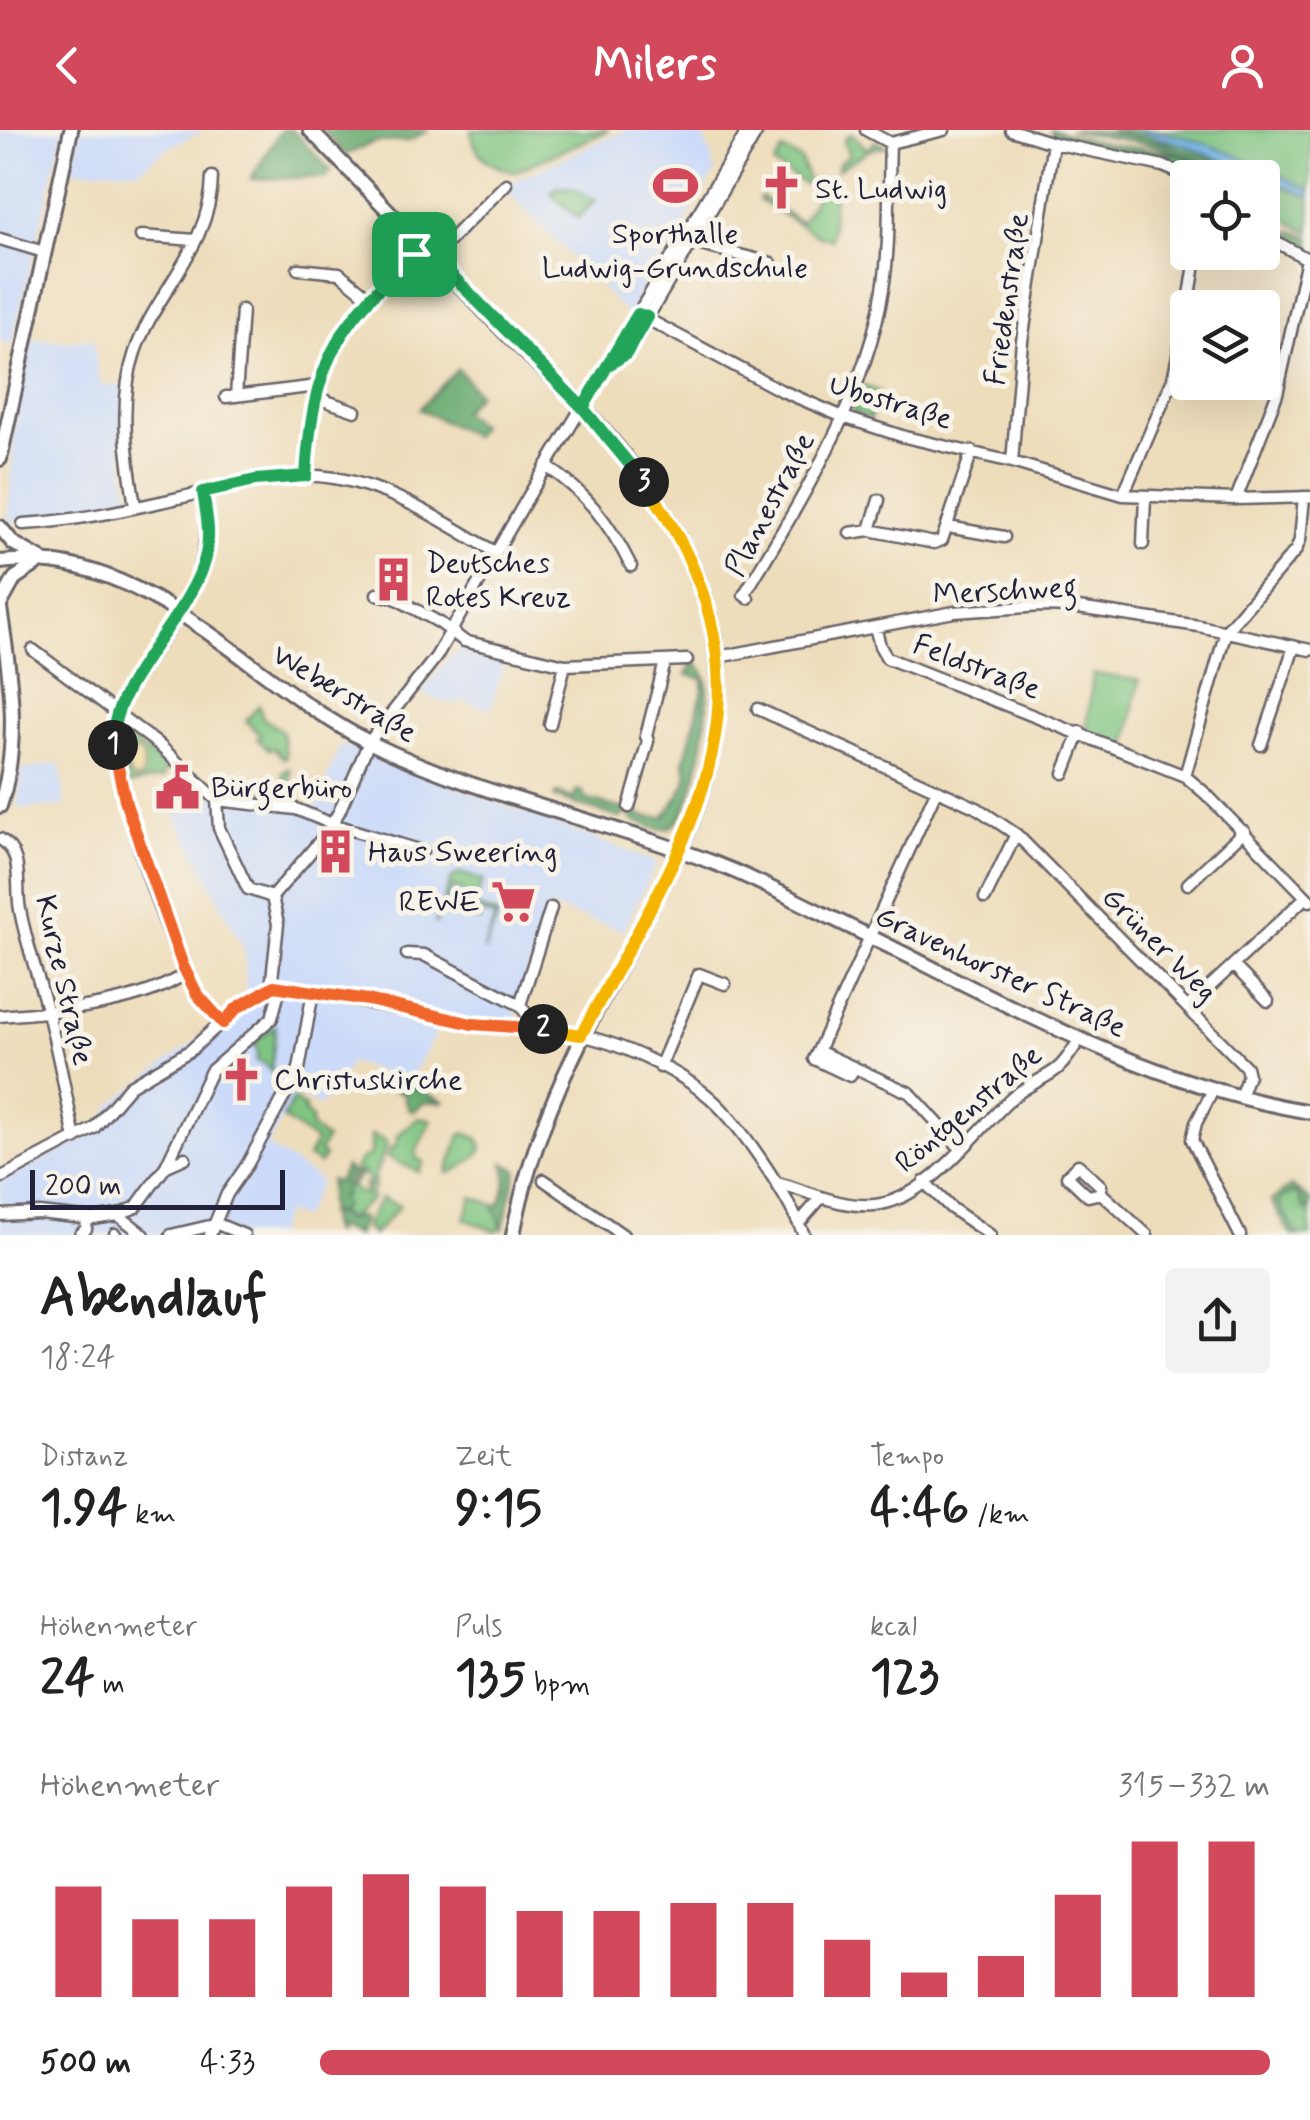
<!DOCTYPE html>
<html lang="de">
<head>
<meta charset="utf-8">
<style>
	:root { --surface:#fff; --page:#f2f2f2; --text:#222; --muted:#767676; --accent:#d1495b }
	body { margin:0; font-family:Mynerve,sans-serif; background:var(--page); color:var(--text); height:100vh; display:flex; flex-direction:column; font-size:38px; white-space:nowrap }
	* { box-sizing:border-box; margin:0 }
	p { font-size:32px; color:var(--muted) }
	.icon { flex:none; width:55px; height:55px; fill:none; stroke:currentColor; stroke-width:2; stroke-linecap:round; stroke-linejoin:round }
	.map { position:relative; height:1105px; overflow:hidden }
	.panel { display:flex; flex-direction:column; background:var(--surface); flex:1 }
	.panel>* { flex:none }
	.fabs { position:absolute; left:1170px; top:30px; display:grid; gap:20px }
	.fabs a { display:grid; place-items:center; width:110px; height:110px; border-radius:10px; background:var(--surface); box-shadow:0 10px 40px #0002; font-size:50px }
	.scale { position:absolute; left:30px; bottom:25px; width:255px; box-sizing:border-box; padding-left:10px; border:5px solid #22223b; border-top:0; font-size:28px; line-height:35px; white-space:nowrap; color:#22223b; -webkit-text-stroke:8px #f7f3e8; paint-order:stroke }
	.pin { position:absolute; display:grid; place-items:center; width:85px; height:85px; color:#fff; margin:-42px; border-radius:20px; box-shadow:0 5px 15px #0006 }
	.km { position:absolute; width:50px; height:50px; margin:-25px; border-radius:50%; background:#222; color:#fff; font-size:28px; line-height:50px; text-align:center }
	.round { display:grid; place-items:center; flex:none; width:105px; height:105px; border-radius:10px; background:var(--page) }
	.headline { display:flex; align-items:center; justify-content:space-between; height:170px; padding:0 40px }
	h1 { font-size:55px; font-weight:700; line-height:75px }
	.metrics { display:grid; grid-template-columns:repeat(3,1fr); gap:15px; height:170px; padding:10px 40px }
	.metrics div { display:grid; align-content:center }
	.metrics b { font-size:50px; font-weight:700 }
	.metrics small { font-size:28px; font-weight:400 }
	.metrics p { font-size:28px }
	.chart { height:280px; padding:20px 40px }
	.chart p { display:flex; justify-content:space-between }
	.chart svg { width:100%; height:180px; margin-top:10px; stroke:var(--accent); stroke-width:6 }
	ul { padding:0 40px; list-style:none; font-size:32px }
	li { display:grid; grid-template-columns:160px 120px 1fr; align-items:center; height:75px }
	li i { height:25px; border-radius:12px; background:var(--accent) }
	header { display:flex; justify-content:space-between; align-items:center; height:130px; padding:0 40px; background:var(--accent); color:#fff; font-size:45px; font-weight:700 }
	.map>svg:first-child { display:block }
	.built { fill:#ccdbf9 }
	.green { fill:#7fc581; stroke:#50745e; stroke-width:2.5 }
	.forest { fill:#67aa6f; stroke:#465; stroke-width:2.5 }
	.sand { fill:#eeda9e; stroke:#887e6c; stroke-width:2.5 }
	.water { fill:#74bcec; stroke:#4b6f94; stroke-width:2.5 }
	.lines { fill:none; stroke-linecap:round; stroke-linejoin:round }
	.minor-casing { stroke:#696368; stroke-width:15 }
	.major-casing { stroke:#696368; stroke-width:18 }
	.minor { stroke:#fff; stroke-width:10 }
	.major { stroke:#fff; stroke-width:12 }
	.split-1-casing { stroke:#fff; stroke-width:20 }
	.split-2-casing { stroke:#fff; stroke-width:20 }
	.split-3-casing { stroke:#fff; stroke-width:20 }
	.split-4-casing { stroke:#fff; stroke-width:20 }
	.split-1 { stroke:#22a559; stroke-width:12 }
	.split-2 { stroke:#f0652b; stroke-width:12 }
	.split-3 { stroke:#f5b400; stroke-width:12 }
	.split-4 { stroke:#22a559; stroke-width:12 }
	.labels { text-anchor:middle; stroke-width:10; stroke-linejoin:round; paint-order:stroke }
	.poi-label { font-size:30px; fill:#22223b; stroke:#f7f3e8; text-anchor:start }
	.street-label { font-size:30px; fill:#22223b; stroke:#f7f3e8 }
</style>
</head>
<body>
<header><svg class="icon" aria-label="back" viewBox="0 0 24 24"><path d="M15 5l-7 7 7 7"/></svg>Milers<svg class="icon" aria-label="person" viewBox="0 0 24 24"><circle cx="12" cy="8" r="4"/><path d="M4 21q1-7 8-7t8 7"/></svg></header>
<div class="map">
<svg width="1310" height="1105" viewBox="0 0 1310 1105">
	<rect width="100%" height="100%" fill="#f7f3e8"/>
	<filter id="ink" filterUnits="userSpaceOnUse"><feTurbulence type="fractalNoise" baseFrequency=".01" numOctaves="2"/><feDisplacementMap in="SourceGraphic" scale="20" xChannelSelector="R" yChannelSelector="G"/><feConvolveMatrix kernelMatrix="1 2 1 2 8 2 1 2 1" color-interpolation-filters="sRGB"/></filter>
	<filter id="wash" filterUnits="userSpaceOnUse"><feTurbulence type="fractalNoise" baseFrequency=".0048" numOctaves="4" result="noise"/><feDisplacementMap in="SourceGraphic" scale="40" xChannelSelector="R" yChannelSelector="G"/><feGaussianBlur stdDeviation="2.25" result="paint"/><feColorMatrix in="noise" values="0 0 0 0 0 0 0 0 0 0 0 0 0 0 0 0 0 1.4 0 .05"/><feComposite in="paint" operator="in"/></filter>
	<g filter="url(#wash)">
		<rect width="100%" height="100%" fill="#edb"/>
		<path class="built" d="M 0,0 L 63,0 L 12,214 L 0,212 Z
			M 80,0 L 204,0 L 168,18 L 139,40 L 72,40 Z
			M 626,0 L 700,0 L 714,32 L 711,34 L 713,39 L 717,39 L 657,138 L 646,149 L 629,186 L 506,60 L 516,50 Z
			M 93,208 L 100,255 L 123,256 L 122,318 L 129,373 L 11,393 L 8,389 L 15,295 L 31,209 L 72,211 Z
			M 463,518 L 505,529 L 491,579 L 463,571 L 453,574 L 429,567 L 421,561 L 453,524 Z
			M 341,614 L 657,732 L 623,800 L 549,777 L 515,878 L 518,903 L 442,892 L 409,952 L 350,932 L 336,961 L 334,960 L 320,976 L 295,964 L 267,1016 L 321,1051 L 302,1088 L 285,1082 L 276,1105 L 0,1105 L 0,1051 L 96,1003 L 111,975 L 246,872 L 245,820 L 173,681 L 206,665 L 260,668 L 315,678 Z
			M 60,633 L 65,676 L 17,679 L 22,640 Z"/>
		<path class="green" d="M 471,0 L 609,0 L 516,41 C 490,38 474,26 471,0 Z
			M 1110,0 L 1310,0 L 1310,103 L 1263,78 L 1262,48 L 1222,47 L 1211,37 L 1216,35 L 1165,12 Z
			M 848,5 L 853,5 L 868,20 L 875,11 L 886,16 L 870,20 L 837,40 L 839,33 L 849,26 L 844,11 Z
			M 783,20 L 801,30 L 811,58 L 774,35 Z
			M 835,48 L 831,110 L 817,105 L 759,70 L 761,67 L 801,92 L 815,69 L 812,50 L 817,49 L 819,54 Z
			M 571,57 L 596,70 L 578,88 L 551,63 L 555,58 Z
			M 861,255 L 880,262 L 870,289 L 851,280 Z
			M 1093,544 L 1139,550 L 1127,617 L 1086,601 Z
			M 259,575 L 263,588 L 282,601 L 286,627 L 283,628 L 274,618 L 269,620 L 257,609 L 261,605 L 246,591 Z
			M 119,605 L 124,605 L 163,635 L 167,639 L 162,648 L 127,655 Z
			M 287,639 L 290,639 L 291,662 L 286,669 L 245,665 L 244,657 L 249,651 L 271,665 L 285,650 L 282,644 Z
			M 460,743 L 483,750 L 476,772 L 478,778 L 498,785 L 484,821 L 495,787 L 483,783 L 479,791 L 459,783 L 460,779 L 465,780 L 470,765 L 453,757 L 435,794 L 451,749 Z
			M 276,896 L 271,942 L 265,934 L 256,931 L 258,922 L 254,912 Z
			M 293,969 L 305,977 L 305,983 L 311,988 L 311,998 L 326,1009 L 319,1022 L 324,1026 L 320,1034 L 308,1027 L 316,1012 L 283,988 Z
			M 418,988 L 430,989 L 431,992 L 416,1022 L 416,1028 L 424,1032 L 419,1042 L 387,1027 L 392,1017 L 396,1018 L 398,1005 Z
			M 466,1003 L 479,1009 L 482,1019 C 477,1028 457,1042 447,1043 L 461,1005 Z
			M 371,1005 L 385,1010 L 387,1016 L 375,1044 L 374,1059 L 366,1054 L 370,1051 L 363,1042 L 361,1045 L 355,1040 L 360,1030 L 371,1025 Z
			M 354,1043 L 359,1046 L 350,1057 L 366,1066 L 364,1056 L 371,1062 L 372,1069 L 348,1089 L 339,1082 L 344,1075 L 340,1066 L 352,1051 Z
			M 1291,1056 L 1310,1070 L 1310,1105 L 1291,1105 L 1271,1071 Z
			M 472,1067 L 495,1075 L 502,1098 L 495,1101 L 465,1089 Z
			M 381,1068 L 400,1076 L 373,1105 L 365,1097 Z"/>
		<path class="forest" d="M 281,0 L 292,0 L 331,41 L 326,47 L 251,49 Z
			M 323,0 L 429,0 L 409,11 L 374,12 L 346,25 Z
			M 1051,0 C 1066,3 1083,9 1097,12 C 1137,22 1185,15 1215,47 L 1202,47 L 1150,29 L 1053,9 Z
			M 1069,0 C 1121,0 1166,12 1215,31 L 1216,35 L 1211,37 C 1166,13 1118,10 1069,0 Z
			M 1262,83 L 1274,88 L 1272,98 L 1284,108 L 1292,101 L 1310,107 L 1310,124 L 1263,99 Z
			M 458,239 L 478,264 L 462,281 L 479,295 L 473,306 L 419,279 Z
			M 688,531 L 697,533 C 701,541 706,542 707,552 C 710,579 697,689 668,698 C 655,701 643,693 632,690 L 630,681 L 645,687 L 665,687 L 685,655 L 688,645 L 684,632 L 703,560 L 703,549 L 687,545 L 693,535 L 687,533 Z
			M 576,661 L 582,661 L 585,669 L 627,680 L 627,683 L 620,688 L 554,667 L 557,663 L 574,669 Z
			M 384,948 L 406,959 L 408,955 L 445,972 L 425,972 L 413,982 L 408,978 L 403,963 L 380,956 Z
			M 504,1033 L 517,1040 L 503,1098 L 494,1078 L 496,1074 L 500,1075 C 505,1060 509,1047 504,1033 Z
			M 345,1037 L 352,1042 L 344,1057 L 345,1064 L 340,1066 L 344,1075 L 339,1082 L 328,1083 L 330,1050 L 338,1052 Z
			M 1291,1056 L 1310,1070 L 1308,1080 L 1304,1080 L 1298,1064 L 1292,1063 L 1280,1069 L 1281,1077 L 1298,1105 L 1291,1105 L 1271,1071 Z
			M 336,1083 L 346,1091 L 355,1086 L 363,1089 L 357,1105 L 334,1097 L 334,1103 L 331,1101 L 329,1085 Z"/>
		<path class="sand" d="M 134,621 L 140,622 L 144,631 L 143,646 L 137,650 L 130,647 L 126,631 Z"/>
		<path class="water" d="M 1134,0 C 1191,0 1258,36 1310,60 L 1310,67 L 1185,15 Z"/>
	</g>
	<g filter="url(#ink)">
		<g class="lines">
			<defs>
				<path id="minor" d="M 866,0 L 890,13 L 944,0
					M 1011,0 L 1053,13 L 1163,36 L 1191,48
					M 1262,104 L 1309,130
					M 141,106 L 196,110
					M 0,109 L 44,122
					M 689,112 L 771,133
					M 434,126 L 506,54
					M 298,139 L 339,143 L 370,168
					M 1188,178 L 1197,122
					M 638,184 L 780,260 L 843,287 L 905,307 L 1012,332 L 1123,365 L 1236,369 L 1310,367
					M 612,233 L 626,224 L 758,0
					M 236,266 L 242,180
					M 226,267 L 318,256
					M 315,267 L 355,281
					M 1012,332 L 1022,211 L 1053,13
					M 546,336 C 586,362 610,394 631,436
					M 306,345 C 314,226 339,196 423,116
					M 203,362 C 216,436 189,471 148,530 C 137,546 125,563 118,582 C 100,629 169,811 193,858 C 200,871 213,882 223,893
					M 1123,365 L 1173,249 L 1188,179
					M 1236,369 L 1277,264 L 1307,129
					M 135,376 C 127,326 118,272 135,222 C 156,161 211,116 212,47
					M 23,394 C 83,391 146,375 205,362 C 248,352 291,340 335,348 C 394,358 444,392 495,422
					M 948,397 L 1004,407
					M 870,400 L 879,370
					M 850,403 L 870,400 L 934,413 L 942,410 L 972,321
					M 1143,414 L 1145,367
					M 377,464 L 395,468 L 440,493 L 464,511 L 565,535 L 687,530
					M 748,468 L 744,465 C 801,370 865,270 883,159 C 891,112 888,61 890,13
					M 875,497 L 880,516 L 887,528 L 1185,646 L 1206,664 L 1310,771
					M 33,520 L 158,614 L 217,670 L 219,698 L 248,759 L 272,767
					M 718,527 L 954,482 L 1042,476 L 1071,477 L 1199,496 L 1310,520
					M 758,579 L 977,678 L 1017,705 L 1246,937 L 1248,945 L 1240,967
					M 550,594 L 565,535
					M 1261,615 L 1294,517
					M 1064,643 L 1080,602
					M 1185,646 L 1226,501 L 1296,420 L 1300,410 L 1304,367
					M 936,661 L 818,921 L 910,963 L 962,1020
					M 217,670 L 296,679 L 332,694 L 422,721
					M 629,677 L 648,611 L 646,606 L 665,532
					M 0,709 C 25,724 15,755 20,780 C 26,813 38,846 47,879 C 58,921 66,966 75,1009
					M 1188,754 L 1244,701
					M 272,767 L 326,704 L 339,682 L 369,612 L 436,527 L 528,367 L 748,0
					M 272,767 L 278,794 L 272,849 L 276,857 C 343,865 406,882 472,894 C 508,900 543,898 579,905 C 617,912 673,938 703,962 C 738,988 787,1065 804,1105
					M 985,768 L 1016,704
					M 407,824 L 424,825 L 520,875 L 537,898
					M 1234,836 L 1268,871
					M 520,875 L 551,778
					M 1188,877 L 1306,767
					M 0,886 C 57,881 139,876 186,843
					M 818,921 L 814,929 L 850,946 L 854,937
					M 660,937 L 699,844 L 725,854
					M 1213,960 L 1196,993 L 1192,1010 L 1240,1105
					M 167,1036 L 185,1028
					M 0,1048 L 94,998 L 130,956 L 191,920 L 237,878 L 274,856
					M 544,1050 L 623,1105
					M 924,1052 L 951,1078 L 990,1105
					M 778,1053 C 810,1062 841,1078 875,1075 C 928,1070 975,1001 1012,968 C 1025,956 1043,950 1057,939 C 1066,932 1073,919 1080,909
					M 1101,1063 L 1088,1066 L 1067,1046 L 1078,1035 L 1101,1056 L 1101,1063 L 1147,1105
					M 0,1085 L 39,1083 L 93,1089 L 118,1085 L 136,1077 L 166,1036 L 211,941 L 272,888 L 280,858
					M 118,1085 L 144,1105
					M 215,1093 L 244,1105
					M 799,1093 L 820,1069
					M 80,1105 L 86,1099 L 87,1089
					M 115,1105 L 115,1104
					M 171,1105 L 214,1095
					M 210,1105 L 227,1064 L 247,1035 L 299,939 L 313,862"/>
				<path id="major" d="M 310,0 C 375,66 439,134 504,201 C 530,228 559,252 585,280 C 709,414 760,545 680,719 C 617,853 541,954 513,1105
					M 0,329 L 71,0
					M 0,397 L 13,413 L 41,429
					M 0,432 C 146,414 251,554 371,613 C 487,670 616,692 734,741 C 769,756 802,774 836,790 C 989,864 1141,954 1310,982
					M 0,475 L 15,448 L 41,431
					M 0,478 C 10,544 21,611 0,676"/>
			</defs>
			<use href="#minor" class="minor-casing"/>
			<use href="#major" class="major-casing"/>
			<use href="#minor" class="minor"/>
			<use href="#major" class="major"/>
		</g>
	</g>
	<g class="lines" filter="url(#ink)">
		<defs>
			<path id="split-1" d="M 113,615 C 108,553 192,487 206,424 C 211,403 206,383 203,362 L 255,350 L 306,346 C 313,234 334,199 414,124"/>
			<path id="split-2" d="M 113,615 L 126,674 L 183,836 L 197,864 L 223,893 L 237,878 L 274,856 L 368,870 L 472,894 L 543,899"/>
			<path id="split-3" d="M 543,899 L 581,905 C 688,707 795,566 644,352"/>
			<path id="split-4" d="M 414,124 L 423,116 L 583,278 C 601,247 619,215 638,184 L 647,187 L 626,224 L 607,236 L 583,278 L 644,352"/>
		</defs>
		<use href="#split-1" class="split-1-casing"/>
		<use href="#split-2" class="split-2-casing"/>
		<use href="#split-3" class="split-3-casing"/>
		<use href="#split-4" class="split-4-casing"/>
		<use href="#split-1" class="split-1"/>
		<use href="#split-2" class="split-2"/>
		<use href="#split-3" class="split-3"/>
		<use href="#split-4" class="split-4"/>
	</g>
	<defs>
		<symbol id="stadium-bare" viewBox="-9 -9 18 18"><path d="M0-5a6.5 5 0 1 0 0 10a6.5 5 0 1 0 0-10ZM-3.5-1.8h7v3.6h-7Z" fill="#d1495b" stroke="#f7f3e8" stroke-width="2.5" paint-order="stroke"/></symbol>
		<symbol id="church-bare" viewBox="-9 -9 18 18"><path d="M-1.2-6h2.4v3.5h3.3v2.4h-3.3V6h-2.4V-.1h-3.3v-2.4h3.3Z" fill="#d1495b" stroke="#f7f3e8" stroke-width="2.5" paint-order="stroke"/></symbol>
		<symbol id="building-bare" viewBox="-9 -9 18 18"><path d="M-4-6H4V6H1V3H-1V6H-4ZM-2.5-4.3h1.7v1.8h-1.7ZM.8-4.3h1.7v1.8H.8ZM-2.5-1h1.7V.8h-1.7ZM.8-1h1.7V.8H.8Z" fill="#d1495b" stroke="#f7f3e8" stroke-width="2.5" paint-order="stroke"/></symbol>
		<symbol id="civic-bare" viewBox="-9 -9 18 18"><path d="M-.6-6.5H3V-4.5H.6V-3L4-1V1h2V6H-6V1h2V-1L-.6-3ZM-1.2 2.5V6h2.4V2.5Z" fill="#d1495b" stroke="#f7f3e8" stroke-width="2.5" paint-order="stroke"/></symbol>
		<symbol id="supermarket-bare" viewBox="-9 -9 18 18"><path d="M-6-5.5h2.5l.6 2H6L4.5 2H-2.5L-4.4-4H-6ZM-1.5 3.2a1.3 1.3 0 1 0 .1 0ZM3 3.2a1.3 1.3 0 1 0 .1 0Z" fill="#d1495b" stroke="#f7f3e8" stroke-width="2.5" paint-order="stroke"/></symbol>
	</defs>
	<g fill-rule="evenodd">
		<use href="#stadium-bare" x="644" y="24" width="63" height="63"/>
		<use href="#church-bare" x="750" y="26" width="63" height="63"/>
		<use href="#building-bare" x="362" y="418" width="63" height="63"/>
		<use href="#civic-bare" x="146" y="626" width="63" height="63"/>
		<use href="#building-bare" x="304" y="690" width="63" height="63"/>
		<use href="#supermarket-bare" x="482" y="740" width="63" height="63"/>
		<use href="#church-bare" x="210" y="918" width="63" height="63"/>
	</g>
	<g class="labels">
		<g class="poi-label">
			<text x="815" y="68">St. Ludwig</text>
			<text x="675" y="113" text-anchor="middle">Sporthalle<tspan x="675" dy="34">Ludwig-Grundschule</tspan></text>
			<text x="426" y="442">Deutsches<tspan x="426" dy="34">Rotes Kreuz</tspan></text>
			<text x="211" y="667">Bürgerbüro</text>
			<text x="368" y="731">Haus Sweering</text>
			<text x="480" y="781" text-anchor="end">REWE</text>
			<text x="274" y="959">Christuskirche</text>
		</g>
		<g class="street-label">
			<text transform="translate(1006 169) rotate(-82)" y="10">Friedenstraße</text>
			<text transform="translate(891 271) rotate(17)" y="10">Ubostraße</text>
			<text transform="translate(769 374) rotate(-62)" y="10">Planestraße</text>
			<text transform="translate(1005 460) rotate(-3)" y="10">Merschweg</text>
			<text transform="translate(977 536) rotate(21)" y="10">Feldstraße</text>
			<text transform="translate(345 563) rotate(31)" y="10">Weberstraße</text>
			<text transform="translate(1160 814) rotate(45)" y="10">Grüner Weg</text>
			<text transform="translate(1001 841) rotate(25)" y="10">Gravenhorster Straße</text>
			<text transform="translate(65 850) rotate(77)" y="10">Kurze Straße</text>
			<text transform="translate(968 978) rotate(-40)" y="10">Röntgenstraße</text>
		</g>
	</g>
</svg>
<div class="fabs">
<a><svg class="icon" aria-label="locate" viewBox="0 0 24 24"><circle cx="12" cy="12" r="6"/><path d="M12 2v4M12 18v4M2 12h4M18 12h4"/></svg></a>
<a><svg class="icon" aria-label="layers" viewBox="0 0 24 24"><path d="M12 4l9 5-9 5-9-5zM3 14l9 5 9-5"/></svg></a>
</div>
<div class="scale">200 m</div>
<div class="pin" style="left:414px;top:124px;background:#1e9e55"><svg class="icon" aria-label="arrive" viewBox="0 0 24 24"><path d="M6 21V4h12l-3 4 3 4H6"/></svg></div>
<b class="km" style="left:113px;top:615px">1</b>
<b class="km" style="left:543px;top:899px">2</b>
<b class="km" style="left:644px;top:352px">3</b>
</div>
<section class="panel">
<div class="headline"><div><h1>Abendlauf</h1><p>18:24</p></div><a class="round"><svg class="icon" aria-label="share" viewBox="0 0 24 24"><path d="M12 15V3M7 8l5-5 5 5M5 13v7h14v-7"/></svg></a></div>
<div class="metrics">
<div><p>Distanz</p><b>1.94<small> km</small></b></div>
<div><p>Zeit</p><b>9:15</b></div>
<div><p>Tempo</p><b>4:46<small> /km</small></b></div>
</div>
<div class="metrics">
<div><p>Höhenmeter</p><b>24<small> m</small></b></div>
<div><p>Puls</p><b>135<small> bpm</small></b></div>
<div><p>kcal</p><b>123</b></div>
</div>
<div class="chart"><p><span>Höhenmeter</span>315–332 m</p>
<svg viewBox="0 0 160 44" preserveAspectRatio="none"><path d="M5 44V17M15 44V25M25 44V25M35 44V17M45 44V14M55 44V17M65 44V23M75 44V23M85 44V21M95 44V21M105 44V30M115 44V38M125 44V34M135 44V19M145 44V6M155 44V6"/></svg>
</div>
<ul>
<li><b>500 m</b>4:33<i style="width:100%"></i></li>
</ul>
</section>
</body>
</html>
